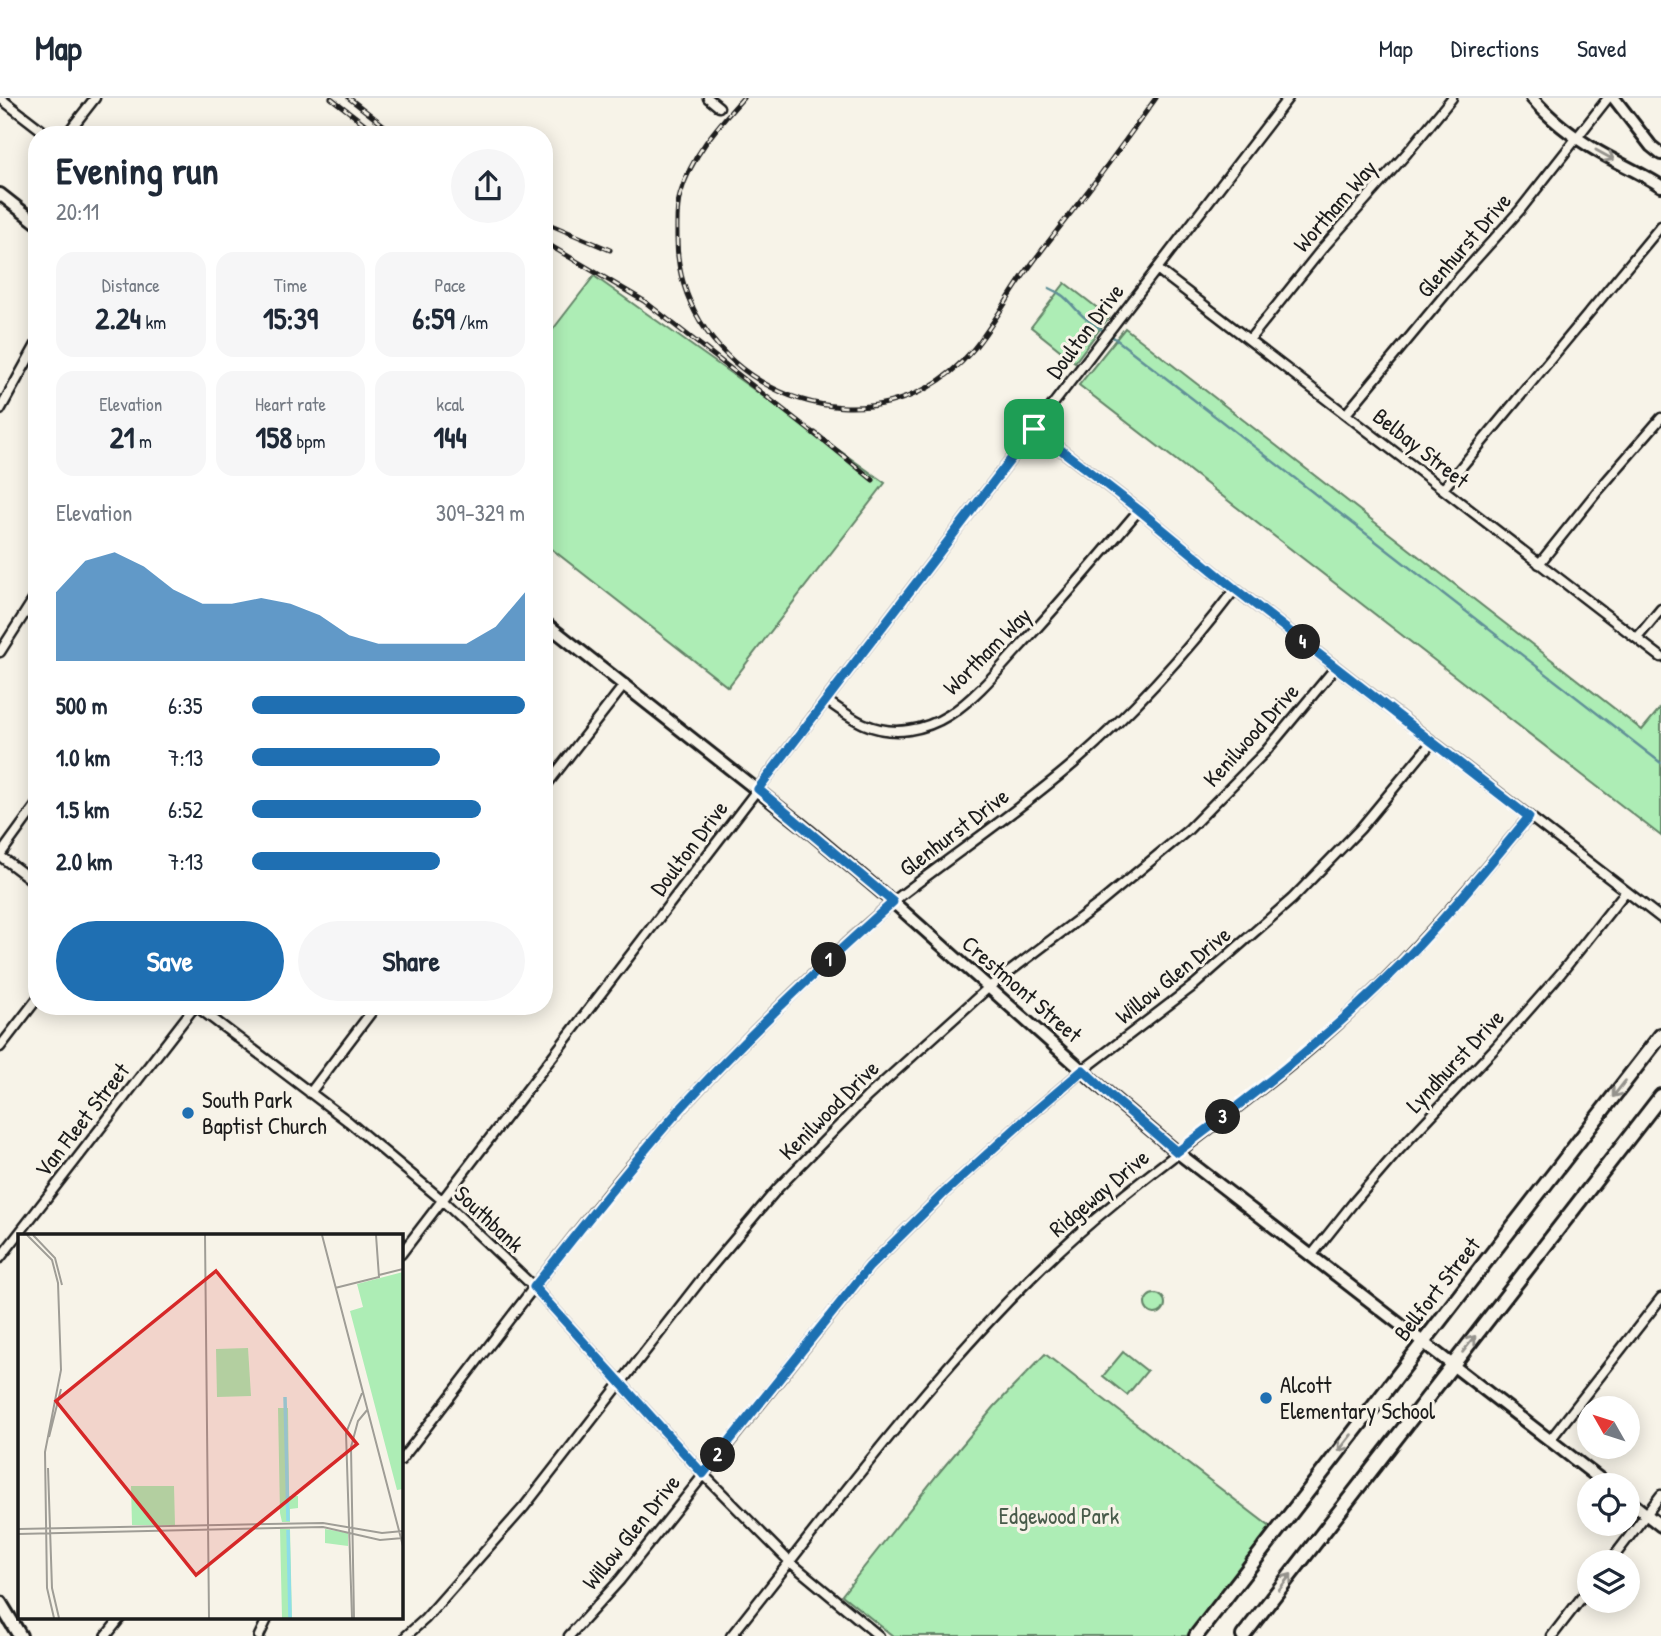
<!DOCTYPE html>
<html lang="en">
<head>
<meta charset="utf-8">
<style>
	:root { --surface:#fff; --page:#f6f6f7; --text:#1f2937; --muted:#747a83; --line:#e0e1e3; --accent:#1f6fb2 }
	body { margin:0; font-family:"Patrick Hand",sans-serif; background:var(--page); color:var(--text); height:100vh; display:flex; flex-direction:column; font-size:26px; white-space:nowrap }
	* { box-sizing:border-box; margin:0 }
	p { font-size:23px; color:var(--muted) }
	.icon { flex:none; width:38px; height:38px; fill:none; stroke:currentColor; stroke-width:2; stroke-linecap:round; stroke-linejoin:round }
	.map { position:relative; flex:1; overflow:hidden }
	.details { position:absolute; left:28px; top:28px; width:525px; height:889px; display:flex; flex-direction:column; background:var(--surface); border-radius:28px; box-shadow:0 4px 18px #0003 }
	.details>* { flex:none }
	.needle { width:46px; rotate:309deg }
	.controls { position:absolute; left:1577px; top:1298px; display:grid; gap:14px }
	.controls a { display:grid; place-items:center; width:63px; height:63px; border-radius:50%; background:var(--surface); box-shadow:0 4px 18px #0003; font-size:35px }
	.pin { position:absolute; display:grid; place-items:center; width:60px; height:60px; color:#fff; margin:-30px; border-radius:14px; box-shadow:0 4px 10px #0006 }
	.km { position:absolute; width:35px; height:35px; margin:-18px; border-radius:50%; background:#222; color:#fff; font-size:19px; line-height:35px; text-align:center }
	.round { display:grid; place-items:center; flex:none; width:74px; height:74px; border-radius:37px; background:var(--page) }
	.summary { display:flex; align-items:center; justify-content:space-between; height:119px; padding:0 28px }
	h1 { font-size:38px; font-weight:700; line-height:52px }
	.stats { display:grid; grid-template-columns:repeat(3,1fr); gap:10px; height:119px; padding:7px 28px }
	.stats div { display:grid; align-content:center; border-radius:18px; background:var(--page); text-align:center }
	.stats b { font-size:30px; font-weight:700 }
	.stats small { font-size:19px; font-weight:400 }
	.stats p { font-size:19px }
	.chart { height:196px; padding:14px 28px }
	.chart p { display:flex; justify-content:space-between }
	.chart svg { width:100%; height:126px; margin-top:7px; fill:var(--accent); opacity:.7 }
	.cta { display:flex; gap:14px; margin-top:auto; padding:14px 28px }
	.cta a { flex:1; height:80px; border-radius:42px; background:var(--accent); color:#fff; font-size:28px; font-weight:700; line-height:80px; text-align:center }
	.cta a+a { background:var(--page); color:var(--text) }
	ul { padding:0 28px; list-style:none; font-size:23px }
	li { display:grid; grid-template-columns:112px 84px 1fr; align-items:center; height:52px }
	li i { height:18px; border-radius:9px; background:var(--accent) }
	header { display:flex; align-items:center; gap:42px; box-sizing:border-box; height:98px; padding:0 35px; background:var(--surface); border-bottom:2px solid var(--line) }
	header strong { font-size:33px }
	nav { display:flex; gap:38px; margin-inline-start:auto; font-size:24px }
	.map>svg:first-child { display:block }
	.green { fill:#adedb5; stroke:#648468; stroke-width:2 }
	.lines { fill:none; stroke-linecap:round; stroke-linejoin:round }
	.stream { stroke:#609097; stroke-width:2.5 }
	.minor-casing { stroke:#1c1c1c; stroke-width:13 }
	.tertiary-casing { stroke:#1c1c1c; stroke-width:16 }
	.secondary-casing { stroke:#1c1c1c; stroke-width:18 }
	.minor { stroke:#f7f3e8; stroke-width:8 }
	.tertiary { stroke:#f7f3e8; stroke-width:10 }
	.secondary { stroke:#f7f3e8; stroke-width:12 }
	.rail-casing { stroke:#1c1c1c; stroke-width:5 }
	.rail { stroke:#f7f3e8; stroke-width:2.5; stroke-dasharray:8; stroke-linecap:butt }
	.oneway { stroke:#94928c }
	.route-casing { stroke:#fff; stroke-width:14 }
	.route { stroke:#1f6fb2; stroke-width:9 }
	.poi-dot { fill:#1f6fb2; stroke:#f7f3e8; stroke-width:2.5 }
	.labels { text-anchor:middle; stroke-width:6; stroke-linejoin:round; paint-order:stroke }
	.street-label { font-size:23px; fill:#1c1c1c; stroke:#f7f3e8 }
	.poi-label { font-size:23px; fill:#1c1c1c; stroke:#f7f3e8; text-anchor:start }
	.park-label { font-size:23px; fill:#485b4a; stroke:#f7f3e8 }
	.inset-river { fill:none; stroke:#8ddde9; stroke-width:3.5 }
	.inset-road { fill:none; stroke:#9f9d96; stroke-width:2 }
	.view { fill:#d62828; fill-opacity:0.15; stroke:#d62828; stroke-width:3.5 }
	.inset-edge { fill:none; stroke:#1c1c1c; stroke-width:3.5 }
</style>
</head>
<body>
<header>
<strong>Map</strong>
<nav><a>Map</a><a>Directions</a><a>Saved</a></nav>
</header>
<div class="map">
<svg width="1661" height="1538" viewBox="0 0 1661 1538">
	<rect width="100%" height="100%" fill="#f7f3e8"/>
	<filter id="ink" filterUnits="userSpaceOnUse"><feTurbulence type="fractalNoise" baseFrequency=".0143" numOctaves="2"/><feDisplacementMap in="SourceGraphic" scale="14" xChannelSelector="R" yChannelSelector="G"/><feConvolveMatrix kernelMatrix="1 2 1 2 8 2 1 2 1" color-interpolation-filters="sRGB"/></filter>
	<g filter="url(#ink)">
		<path class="green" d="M 594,178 L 885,385 L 728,589 L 544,445 L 544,243 Z
			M 1065,185 L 1109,219 L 1075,264 L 1031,229 Z
			M 1125,230 L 1642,632 L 1661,609 L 1661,738 L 1079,287 Z
			M1145 1206a10 10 0 1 1 20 0a10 10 0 1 1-20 0Z
			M 1123,1254 L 1147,1273 L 1127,1297 L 1103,1278 Z
			M 1045,1256 L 1273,1431 L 1187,1538 L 893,1538 L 842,1497 L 937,1377 L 995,1308 Z"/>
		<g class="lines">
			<path class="stream" d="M 1049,190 C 1068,198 1070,207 1084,219 C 1094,227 1106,234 1117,242 L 1661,665"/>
			<defs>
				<path id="minor" d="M 0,0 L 48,37
					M 708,0 L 719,9
					M 66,37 L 95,0
					M 1157,171 L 1661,559
					M 1249,242 L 1322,151 L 1407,55 L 1452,0
					M 0,312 L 37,245
					M 1346,316 L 1458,181 L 1520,112 L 1608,0
					M 1034,331 L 1139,412 L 1235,491 L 1661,820
					M 1443,391 L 1661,128
					M 1539,466 L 1596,395 L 1661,320
					M 1637,540 L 1661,511
					M 0,554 L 37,496
					M 826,602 C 852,621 874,637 909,632 C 923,630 938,624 949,617 C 972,603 997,574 1015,554 C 1058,508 1098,460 1139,412
					M 544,690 L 625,586
					M 0,757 L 37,706
					M 0,758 L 37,786
					M 196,908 L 349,1024 L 442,1102 L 534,1189 L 703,1376 L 790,1464 L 879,1538
					M 0,949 L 37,901
					M 310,995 L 376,908
					M 401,1156 L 1288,0
					M 1311,1158 L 1354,1104 L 1398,1053 L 1496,949 L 1561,875 L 1626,793
					M 0,1160 L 195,908
					M 1550,1342 L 1661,1200
					M 401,1362 C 471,1273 538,1181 610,1093 C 679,1008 756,929 836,855 C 855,837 875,819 895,802 C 954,756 1017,714 1074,665 C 1134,613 1187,554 1235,491
					M 1609,1465 L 1661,1397
					M 106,1538 L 121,1519
					M 259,1538 L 268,1519
					M 406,1538 L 425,1521 L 524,1409 L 707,1174 L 778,1090 L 867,999 L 988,890 L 1100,805 L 1188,732 L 1266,653 L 1336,569
					M 569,1538 L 620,1482 L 869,1169 L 943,1096 L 1028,1019 L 1083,972 L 1193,888 L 1292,801 L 1360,731 L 1432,644
					M 731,1538 C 831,1413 925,1284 1039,1172 C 1124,1088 1226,1024 1316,946 C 1395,878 1462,799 1529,719
					M 1552,1538 L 1589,1490"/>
				<path id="tertiary" d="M 1532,0 C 1550,21 1575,40 1599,54 C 1620,66 1641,75 1661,88
					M 1614,0 L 1651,48 L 1661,56
					M 0,96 L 37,125
					M 544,524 L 804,729 L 893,804 L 1111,998 L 1177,1054 L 1609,1388
					M 1628,1402 L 1661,1428"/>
				<path id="secondary" d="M 0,1505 L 20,1538
					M 1196,1538 L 1661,937
					M 1243,1538 L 1661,998"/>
			</defs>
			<use href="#minor" class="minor-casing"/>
			<use href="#tertiary" class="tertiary-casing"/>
			<use href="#secondary" class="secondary-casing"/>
			<use href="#minor" class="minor"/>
			<use href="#tertiary" class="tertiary"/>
			<use href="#secondary" class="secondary"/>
			<defs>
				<path id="rail" d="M 331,0 L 379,37
					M 349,0 L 396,37
					M 743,0 C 717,29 691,58 680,97 C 676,110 677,126 677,139 C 676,263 817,349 927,290 C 976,263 993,221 1023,178 C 1042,151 1063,125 1084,98 C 1109,66 1132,33 1156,0
					M 544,124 L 610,152
					M 544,144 L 644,203 L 822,342
					M 815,335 L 873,382"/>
			</defs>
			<use href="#rail" class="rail-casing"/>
			<use href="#rail" class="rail"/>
		</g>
		<defs><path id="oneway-shaft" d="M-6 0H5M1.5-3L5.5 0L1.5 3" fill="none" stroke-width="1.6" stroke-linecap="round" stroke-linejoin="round" transform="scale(1.75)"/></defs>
		<g class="oneway">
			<use href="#oneway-shaft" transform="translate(1605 57) rotate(29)"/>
			<use href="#oneway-shaft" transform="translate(1619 991) rotate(128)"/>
			<use href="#oneway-shaft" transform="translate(1469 1246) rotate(-52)"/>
			<use href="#oneway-shaft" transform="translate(1345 1345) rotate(128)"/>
			<use href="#oneway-shaft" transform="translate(1285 1484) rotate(-52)"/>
		</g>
	</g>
	<g class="lines" filter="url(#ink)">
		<defs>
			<path id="route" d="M 1034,331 L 1139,412 L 1235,491 L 1529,719 C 1483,774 1438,830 1387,880 C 1322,944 1250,999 1177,1054 L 1111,998 L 1083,972 L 1028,1019 L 943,1096 L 869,1169 L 703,1376 L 534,1189 C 583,1128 631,1066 683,1008 C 749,936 820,869 893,804 L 758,691 Z"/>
		</defs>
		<use href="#route" class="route-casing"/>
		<use href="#route" class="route"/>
	</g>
	<g class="poi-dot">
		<circle cx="188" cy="1015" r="7"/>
		<circle cx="1266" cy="1300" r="7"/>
	</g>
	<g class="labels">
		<g class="street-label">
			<text transform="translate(1335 108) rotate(-49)" y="8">Wortham Way</text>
			<text transform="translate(1464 147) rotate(-49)" y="8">Glenhurst Drive</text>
			<text transform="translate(1085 233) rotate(-53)" y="8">Doulton Drive</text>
			<text transform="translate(1421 350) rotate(38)" y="8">Belbay Street</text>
			<text transform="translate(987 553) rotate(-45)" y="8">Wortham Way</text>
			<text transform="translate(1251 637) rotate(-48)" y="8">Kenilwood Drive</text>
			<text transform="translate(954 734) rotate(-37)" y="8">Glenhurst Drive</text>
			<text transform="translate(689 750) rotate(-53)" y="8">Doulton Drive</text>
			<text transform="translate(1173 877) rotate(-39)" y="8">Willow Glen Drive</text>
			<text transform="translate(1022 891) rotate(41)" y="8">Crestmont Street</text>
			<text transform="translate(1455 963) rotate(-47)" y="8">Lyndhurst Drive</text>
			<text transform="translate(829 1012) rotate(-45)" y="8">Kenilwood Drive</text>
			<text transform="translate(82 1022) rotate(-52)" y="8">Van Fleet Street</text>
			<text transform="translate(1099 1095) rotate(-40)" y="8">Ridgeway Drive</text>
			<text transform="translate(489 1121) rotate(43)" y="8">Southbank</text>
			<text transform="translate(1437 1191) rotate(-52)" y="8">Bellfort Street</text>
			<text transform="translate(631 1434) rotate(-51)" y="8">Willow Glen Drive</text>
		</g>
		<g class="poi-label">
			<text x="202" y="1010">South Park<tspan x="202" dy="26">Baptist Church</tspan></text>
			<text x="1280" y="1295">Alcott<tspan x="1280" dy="26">Elementary School</tspan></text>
		</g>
		<g class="park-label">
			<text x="1059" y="1426">Edgewood Park</text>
		</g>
	</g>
	<g transform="translate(18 1136)">
		<rect width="385" height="385" fill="#f7f3e8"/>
		<path d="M 385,38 L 385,255 L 379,256 L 332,77 L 345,73 L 339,50 ZM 230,114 L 233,162 L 199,163 L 198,115 ZM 260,174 L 270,174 L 271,262 L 280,262 L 280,274 L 272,275 L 272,288 L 264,288 L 262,279 ZM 113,252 L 156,252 L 157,291 L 114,291 ZM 262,295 L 272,295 L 274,384 L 264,384 ZM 307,295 L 330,299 L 330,312 L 307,309 Z" fill="#adedb5"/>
		<path class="inset-river" d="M 267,163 L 270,287M 270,296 L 272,384"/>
		<path class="inset-road" d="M 9,1 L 34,26 L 40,49 L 43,136 L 27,218 L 29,354 L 36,384M 15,1 L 37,24 L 44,51M 187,1 L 191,384M 304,1 L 385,312M 361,41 L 385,35M 317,54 L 361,43 L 358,1M 31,203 L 43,155M 30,234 L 34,354 L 41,384M 0,295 L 305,289 L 364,299 L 385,297M 0,300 L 305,293 L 362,306 L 385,304M 334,384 L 328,199 L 344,159M 336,384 L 333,213 L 340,187 L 350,175"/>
		<path class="view" d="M 198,37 L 339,210 L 178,341 L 38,167 Z"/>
		<rect width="385" height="385" class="inset-edge"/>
	</g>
</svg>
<div class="controls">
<a><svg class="needle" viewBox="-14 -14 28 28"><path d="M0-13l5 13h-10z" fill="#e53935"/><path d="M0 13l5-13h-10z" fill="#747a83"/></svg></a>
<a><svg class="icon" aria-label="locate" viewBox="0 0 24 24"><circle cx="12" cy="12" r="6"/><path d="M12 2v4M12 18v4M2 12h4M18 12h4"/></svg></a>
<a><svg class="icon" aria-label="layers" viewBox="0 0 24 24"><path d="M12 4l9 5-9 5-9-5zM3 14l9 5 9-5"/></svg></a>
</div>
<div class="pin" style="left:1034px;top:331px;background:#1e9e55"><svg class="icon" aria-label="arrive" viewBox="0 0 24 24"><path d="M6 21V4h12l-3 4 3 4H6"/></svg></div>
<b class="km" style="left:829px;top:862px">1</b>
<b class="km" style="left:718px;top:1357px">2</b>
<b class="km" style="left:1223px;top:1019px">3</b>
<b class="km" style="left:1303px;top:544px">4</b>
<section class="details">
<div class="summary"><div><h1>Evening run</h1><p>20:11</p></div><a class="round"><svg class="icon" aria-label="share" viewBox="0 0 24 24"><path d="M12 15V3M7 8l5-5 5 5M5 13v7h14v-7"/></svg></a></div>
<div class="stats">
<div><p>Distance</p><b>2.24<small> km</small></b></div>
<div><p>Time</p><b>15:39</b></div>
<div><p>Pace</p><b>6:59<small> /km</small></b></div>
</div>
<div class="stats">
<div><p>Elevation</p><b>21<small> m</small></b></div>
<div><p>Heart rate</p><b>158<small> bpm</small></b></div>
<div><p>kcal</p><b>144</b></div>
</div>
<div class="chart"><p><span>Elevation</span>309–329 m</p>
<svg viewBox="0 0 160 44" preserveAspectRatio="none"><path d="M0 44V20L10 9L20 6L30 11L40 19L50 24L60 24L70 22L80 24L90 28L100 35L110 38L120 38L130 38L140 38L150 32L160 20V44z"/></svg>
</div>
<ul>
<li><b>500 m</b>6:35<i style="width:100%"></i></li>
<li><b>1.0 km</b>7:13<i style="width:69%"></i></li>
<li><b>1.5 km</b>6:52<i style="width:84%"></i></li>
<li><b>2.0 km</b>7:13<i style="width:69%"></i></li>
</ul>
<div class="cta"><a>Save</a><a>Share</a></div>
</section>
</div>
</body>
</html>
